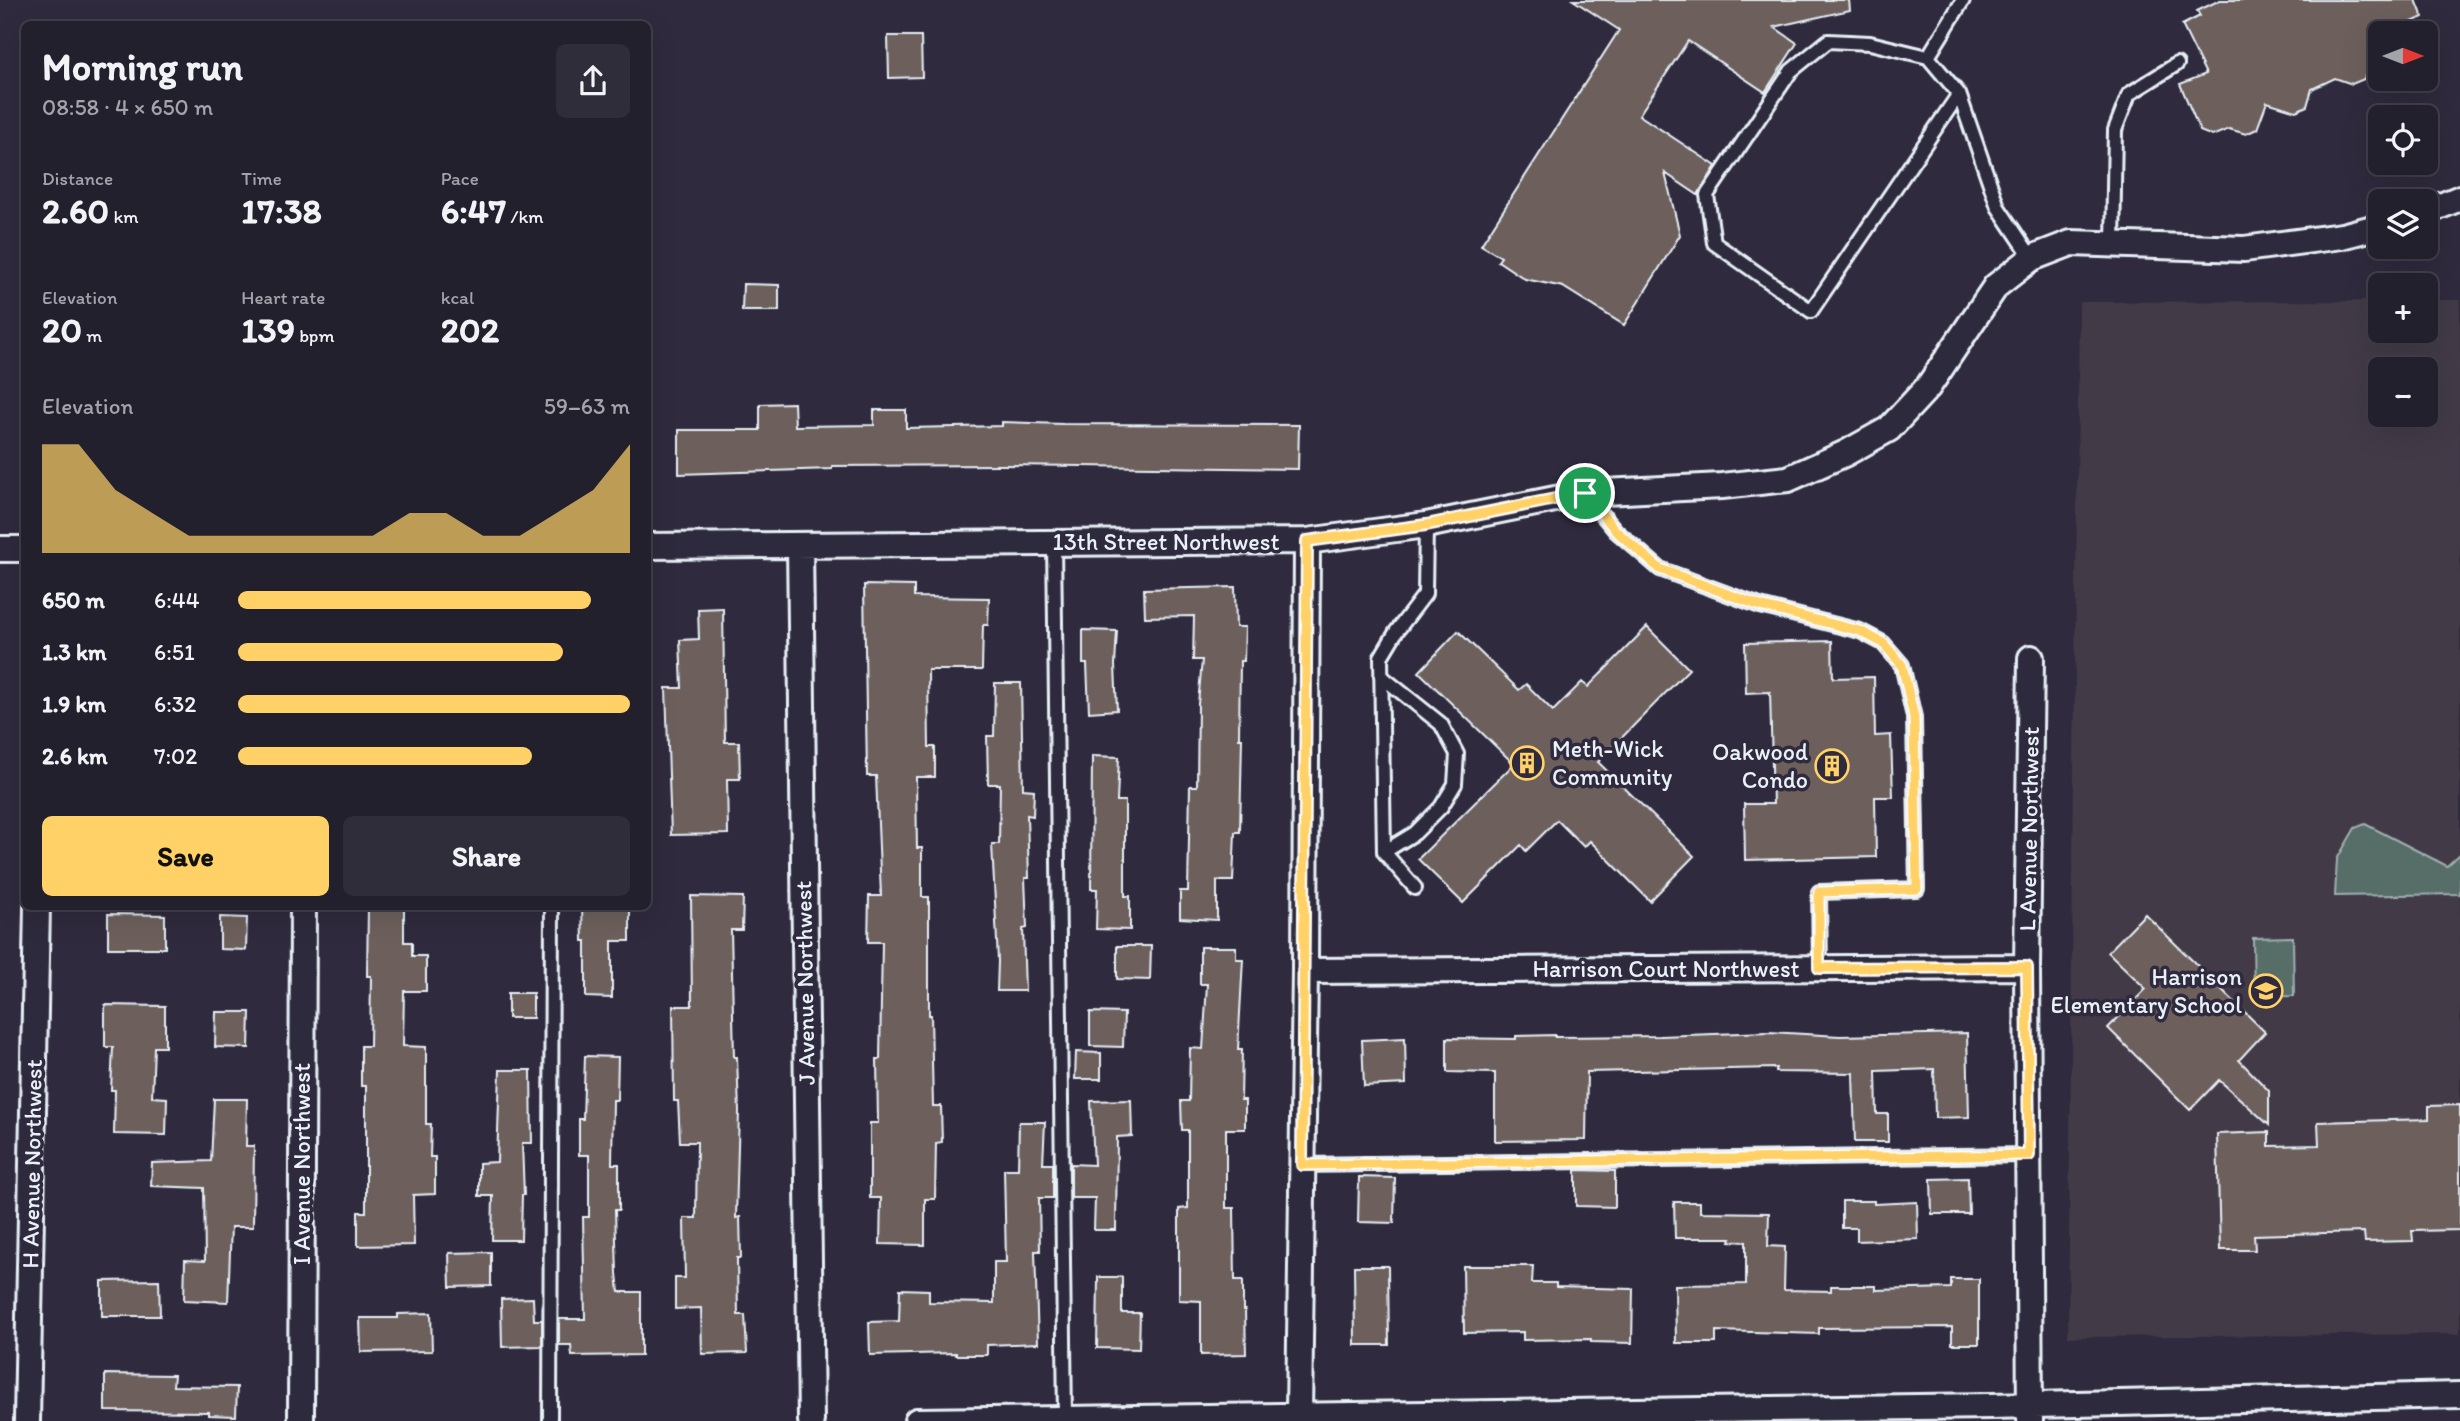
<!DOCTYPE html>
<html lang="en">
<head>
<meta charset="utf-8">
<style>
	:root { --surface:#23202e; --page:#2f2d3a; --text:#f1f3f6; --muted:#a3a3aa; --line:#403e4a; --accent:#ffd166 }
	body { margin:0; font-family:Itim,sans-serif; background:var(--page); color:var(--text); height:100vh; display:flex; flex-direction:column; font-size:26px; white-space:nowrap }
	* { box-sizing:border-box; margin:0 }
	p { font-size:23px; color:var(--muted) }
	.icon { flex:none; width:38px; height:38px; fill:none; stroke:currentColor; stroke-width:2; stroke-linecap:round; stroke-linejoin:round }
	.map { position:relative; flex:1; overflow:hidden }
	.sheet { position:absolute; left:21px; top:21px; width:630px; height:889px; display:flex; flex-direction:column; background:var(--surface); border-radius:10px; box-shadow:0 7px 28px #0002,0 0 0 2px var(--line) }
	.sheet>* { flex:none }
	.needle { width:46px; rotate:90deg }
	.fabs { position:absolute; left:2368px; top:21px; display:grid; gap:14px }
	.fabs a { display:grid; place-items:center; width:70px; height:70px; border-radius:10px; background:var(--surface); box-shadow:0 7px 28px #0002,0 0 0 2px var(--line); font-size:35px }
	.pin { position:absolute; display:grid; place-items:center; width:60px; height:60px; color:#fff; margin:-30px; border:4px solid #fff; border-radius:50%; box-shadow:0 2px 7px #0007 }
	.round { display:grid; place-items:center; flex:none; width:74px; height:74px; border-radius:10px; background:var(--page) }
	.overview { display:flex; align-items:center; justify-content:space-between; height:119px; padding:0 21px }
	h1 { font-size:38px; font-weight:800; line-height:52px }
	.metrics { display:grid; grid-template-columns:repeat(3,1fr); gap:10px; height:119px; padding:7px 21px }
	.metrics div { display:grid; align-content:center }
	.metrics b { font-size:35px; font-weight:800 }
	.metrics small { font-size:19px; font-weight:400 }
	.metrics p { font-size:19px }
	.chart { height:196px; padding:14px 21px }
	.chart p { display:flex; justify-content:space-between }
	.chart svg { width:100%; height:126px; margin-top:7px; fill:var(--accent); opacity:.7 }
	.action { display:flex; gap:14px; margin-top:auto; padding:14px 21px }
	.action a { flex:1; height:80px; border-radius:10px; background:var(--accent); color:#111; font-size:28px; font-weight:800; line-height:80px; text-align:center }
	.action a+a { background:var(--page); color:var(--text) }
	ul { padding:0 21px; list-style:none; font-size:23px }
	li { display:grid; grid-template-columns:112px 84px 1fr; align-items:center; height:52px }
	li i { height:18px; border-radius:9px; background:var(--accent) }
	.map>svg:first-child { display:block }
	.built { fill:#423a46; fill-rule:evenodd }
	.green { fill:#576d68; stroke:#a0afb0; stroke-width:2 }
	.building { fill:#6d605b; stroke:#e8f1f8; stroke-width:2 }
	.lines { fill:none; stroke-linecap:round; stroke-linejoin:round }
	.service-casing { stroke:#e8f1f8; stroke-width:18 }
	.minor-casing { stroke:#e8f1f8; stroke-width:30 }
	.service { stroke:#2f2a3d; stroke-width:12 }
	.minor { stroke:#2f2a3d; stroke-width:24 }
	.route-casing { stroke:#fff; stroke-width:14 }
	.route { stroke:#ffd166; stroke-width:9 }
	.labels { text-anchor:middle; stroke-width:7; stroke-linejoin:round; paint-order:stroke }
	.street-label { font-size:24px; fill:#e8f1f8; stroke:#2f2a3d }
	.poi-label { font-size:24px; fill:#e8f1f8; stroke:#2f2a3d; text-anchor:end }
</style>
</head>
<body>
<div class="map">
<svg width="2460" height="1421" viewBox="0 0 2460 1421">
	<rect width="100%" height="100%" fill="#2f2a3d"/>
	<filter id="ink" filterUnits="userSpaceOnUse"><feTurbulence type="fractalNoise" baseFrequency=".0143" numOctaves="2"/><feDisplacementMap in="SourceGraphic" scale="14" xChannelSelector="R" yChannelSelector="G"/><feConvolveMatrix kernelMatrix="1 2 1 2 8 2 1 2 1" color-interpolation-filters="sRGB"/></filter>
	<g filter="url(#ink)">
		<path class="built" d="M 2426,300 L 2460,300 L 2460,1334 L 2068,1337 L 2079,302 L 2380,301 L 2380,331 L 2426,331 ZM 2380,369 L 2426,369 L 2426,415 L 2380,415 Z"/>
		<path class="green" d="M 2365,824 L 2447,866 L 2460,854 L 2460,894 L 2335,896 L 2337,859 L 2355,828 Z
			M 2293,937 L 2294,996 L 2254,997 L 2253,938 Z"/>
		<path class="building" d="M 1573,0 L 1849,0 L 1850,10 L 1774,27 L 1797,43 L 1765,92 L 1688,41 L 1639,115 L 1716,166 L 1698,195 L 1665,173 L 1680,235 L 1624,325 L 1563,287 L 1525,279 L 1498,261 L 1501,257 L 1481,245 L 1619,30 Z
			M 2220,0 L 2416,0 L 2423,17 L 2410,23 L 2414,33 L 2380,33 L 2380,57 L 2370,62 L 2364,79 L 2352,84 L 2335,78 L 2312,89 L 2307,106 L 2296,111 L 2267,102 L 2257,129 L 2246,134 L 2229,129 L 2212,136 L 2200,131 L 2180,84 L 2206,74 L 2182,25 L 2200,16 L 2197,11 Z
			M 888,36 L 921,36 L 922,77 L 889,78 Z
			M 743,284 L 779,285 L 779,311 L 742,311 Z
			M 794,403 L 795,426 L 874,425 L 874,410 L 906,410 L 906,428 L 1002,426 L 1002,422 L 1063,424 L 1299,425 L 1298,469 L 1002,465 L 832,466 L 832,469 L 679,474 L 679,430 L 760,430 L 760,404 Z
			M 864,585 L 914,586 L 914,597 L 989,598 L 988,625 L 983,625 L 982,670 L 928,670 L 929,747 L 935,747 L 935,777 L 916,777 L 917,848 L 922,848 L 922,897 L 929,897 L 929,1015 L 931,1015 L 933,1106 L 941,1106 L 942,1142 L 936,1143 L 935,1199 L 925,1199 L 925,1245 L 880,1244 L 881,1198 L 870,1198 L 870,1123 L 878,1123 L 877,1059 L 880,1059 L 882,942 L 868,942 L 869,896 L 881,896 L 876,776 L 867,776 Z
			M 1235,587 L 1236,627 L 1245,627 L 1244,661 L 1240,661 L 1239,738 L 1242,738 L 1240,832 L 1235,832 L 1233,881 L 1217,881 L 1217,920 L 1180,918 L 1180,891 L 1188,891 L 1190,786 L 1197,786 L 1198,704 L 1202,660 L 1193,660 L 1194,616 L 1145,617 L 1144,589 Z
			M 723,608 L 725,742 L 739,742 L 740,779 L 727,779 L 728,834 L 671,835 L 666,688 L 682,688 L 680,640 L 699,639 L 698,609 Z
			M 1647,627 L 1689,669 L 1598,762 L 1694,856 L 1650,901 L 1590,841 L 1584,847 L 1557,820 L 1526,851 L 1521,845 L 1463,903 L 1418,859 L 1514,764 L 1419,672 L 1458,631 L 1519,690 L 1526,684 L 1553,711 L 1582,682 L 1588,687 Z
			M 1083,630 L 1117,631 L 1115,665 L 1117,710 L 1089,712 L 1087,664 L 1083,664 Z
			M 1832,641 L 1833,678 L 1874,677 L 1875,736 L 1891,735 L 1893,797 L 1875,797 L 1876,857 L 1745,860 L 1744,804 L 1773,804 L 1770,692 L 1746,693 L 1745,643 Z
			M 995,683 L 1021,683 L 1023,789 L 1034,790 L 1033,816 L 1027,815 L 1029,878 L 1025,878 L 1027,928 L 1023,929 L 1025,991 L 997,991 L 998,961 L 992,844 L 999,844 L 1000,784 L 988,784 L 987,736 L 994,736 Z
			M 1092,756 L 1119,757 L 1117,801 L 1125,801 L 1125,896 L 1130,896 L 1130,930 L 1096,929 L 1097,889 L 1091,889 Z
			M 691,896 L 743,897 L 742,930 L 731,930 L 734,1057 L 737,1057 L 739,1111 L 736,1218 L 740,1217 L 741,1258 L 737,1258 L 738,1315 L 745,1315 L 747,1353 L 702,1354 L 701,1308 L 675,1309 L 675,1278 L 685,1278 L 684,1218 L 696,1218 L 697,1142 L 680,1142 L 678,1101 L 674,1101 L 673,1006 L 692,1006 Z
			M 368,906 L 404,906 L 404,942 L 412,942 L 412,956 L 426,956 L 426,991 L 404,991 L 403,1046 L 426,1047 L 426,1124 L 431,1124 L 430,1157 L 435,1157 L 435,1194 L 413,1195 L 414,1245 L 358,1246 L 358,1212 L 366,1212 L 366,1086 L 361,1086 L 361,1046 L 370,1046 L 371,976 L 367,976 Z
			M 582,906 L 630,906 L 630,941 L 612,941 L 612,998 L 586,997 L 586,941 L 583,941 Z
			M 108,914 L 165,915 L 165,948 L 108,948 Z
			M 2145,914 L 2265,1032 L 2239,1060 L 2269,1091 L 2269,1125 L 2219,1080 L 2190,1110 L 2108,1028 L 2146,989 L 2108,952 Z
			M 220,917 L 247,918 L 246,950 L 220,949 Z
			M 1117,946 L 1151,946 L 1150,980 L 1117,979 Z
			M 1200,947 L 1236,947 L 1236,959 L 1243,959 L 1238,1049 L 1242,1049 L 1241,1100 L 1245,1100 L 1245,1129 L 1226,1129 L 1226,1208 L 1234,1208 L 1235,1280 L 1243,1280 L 1243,1310 L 1245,1310 L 1246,1354 L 1201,1355 L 1201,1301 L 1179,1300 L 1179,1209 L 1188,1208 L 1188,1130 L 1182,1130 L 1181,1101 L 1189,1101 L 1190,1048 L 1203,1049 L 1207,984 L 1200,984 Z
			M 508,993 L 533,993 L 533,1018 L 508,1018 Z
			M 105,1005 L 165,1006 L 165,1047 L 154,1047 L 152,1097 L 167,1098 L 166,1135 L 114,1134 L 115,1090 L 111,1090 L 113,1047 L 105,1047 Z
			M 216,1012 L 250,1012 L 249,1048 L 215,1047 Z
			M 1090,1012 L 1124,1013 L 1123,1047 L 1090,1046 Z
			M 1768,1032 L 1840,1036 L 1967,1033 L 1969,1117 L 1935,1118 L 1934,1069 L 1876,1071 L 1877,1114 L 1888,1114 L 1888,1142 L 1855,1142 L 1853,1073 L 1776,1072 L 1776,1068 L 1587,1072 L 1586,1140 L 1495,1141 L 1495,1073 L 1447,1072 L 1447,1038 L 1516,1039 L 1516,1036 L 1555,1035 L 1555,1037 L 1660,1036 Z
			M 1405,1038 L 1406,1084 L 1364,1086 L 1362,1040 Z
			M 1076,1052 L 1101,1053 L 1101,1079 L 1075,1079 Z
			M 585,1056 L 618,1057 L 617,1100 L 613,1100 L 612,1164 L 619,1164 L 619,1210 L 615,1210 L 617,1273 L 619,1292 L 641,1292 L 641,1355 L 572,1356 L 571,1345 L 559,1345 L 559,1319 L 585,1319 L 583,1217 L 589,1217 L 589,1155 L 579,1155 L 579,1119 L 583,1119 Z
			M 500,1070 L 531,1070 L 532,1143 L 522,1143 L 524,1195 L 522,1195 L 521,1240 L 492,1240 L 493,1196 L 479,1196 L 479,1163 L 497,1162 Z
			M 214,1099 L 247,1099 L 246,1146 L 254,1146 L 253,1227 L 231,1227 L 228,1302 L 184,1300 L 185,1260 L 205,1261 L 204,1188 L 151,1186 L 152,1163 L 211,1161 Z
			M 1131,1100 L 1132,1136 L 1117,1137 L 1116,1230 L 1094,1230 L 1095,1198 L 1071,1198 L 1071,1164 L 1094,1165 L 1091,1101 Z
			M 2460,1105 L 2460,1230 L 2412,1231 L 2413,1241 L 2365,1242 L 2364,1232 L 2254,1235 L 2255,1250 L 2220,1250 L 2217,1134 L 2269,1132 L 2269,1146 L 2319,1145 L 2318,1122 L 2429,1119 L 2429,1106 Z
			M 1019,1122 L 1045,1122 L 1043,1164 L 1053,1164 L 1053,1198 L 1039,1198 L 1040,1251 L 1035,1251 L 1038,1343 L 987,1345 L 987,1355 L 956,1355 L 956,1353 L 870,1355 L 869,1322 L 899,1321 L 900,1289 L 929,1290 L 929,1302 L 994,1303 L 994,1262 L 1006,1262 L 1004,1169 L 1018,1169 Z
			M 1576,1170 L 1615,1171 L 1615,1207 L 1576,1206 Z
			M 1359,1177 L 1395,1178 L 1394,1223 L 1358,1222 Z
			M 1968,1178 L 1969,1214 L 1932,1214 L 1931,1179 Z
			M 1842,1201 L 1874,1201 L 1874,1204 L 1917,1202 L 1918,1239 L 1857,1241 L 1857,1228 L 1842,1228 Z
			M 1674,1202 L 1700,1202 L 1700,1212 L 1769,1213 L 1768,1246 L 1785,1247 L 1784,1290 L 1831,1291 L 1831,1286 L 1876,1286 L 1876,1290 L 1951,1288 L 1951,1279 L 1979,1279 L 1979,1344 L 1952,1344 L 1952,1327 L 1819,1328 L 1819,1334 L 1716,1331 L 1716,1343 L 1676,1343 L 1675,1285 L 1746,1284 L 1746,1242 L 1730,1241 L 1731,1238 L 1675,1238 Z
			M 491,1252 L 491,1286 L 450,1287 L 449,1253 Z
			M 1354,1266 L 1388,1266 L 1389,1345 L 1355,1345 Z
			M 1463,1266 L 1533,1266 L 1532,1283 L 1556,1283 L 1556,1287 L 1633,1289 L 1632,1343 L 1591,1342 L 1591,1339 L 1523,1340 L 1523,1332 L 1464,1333 Z
			M 1098,1277 L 1122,1277 L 1122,1313 L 1140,1313 L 1139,1349 L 1097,1348 Z
			M 159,1280 L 160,1316 L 102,1316 L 102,1281 Z
			M 533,1298 L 534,1320 L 542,1320 L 542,1346 L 502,1347 L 501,1299 Z
			M 431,1313 L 432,1351 L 361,1352 L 360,1318 L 398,1318 L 398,1314 Z
			M 105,1374 L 174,1375 L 173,1386 L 237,1387 L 236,1416 L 209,1415 L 209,1412 L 105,1411 Z"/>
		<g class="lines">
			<defs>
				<path id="service" d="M 1928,57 L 1963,0
					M 1959,94 L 1811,311 L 1714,243 L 1707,195 L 1791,71 L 1828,41 L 1870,43 L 1928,57 L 1959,94 L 1998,207 L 2032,258
					M 2113,245 L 2115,130 L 2129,94 L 2177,64
					M 1585,494 L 1616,531 L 1660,569 L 1760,606 L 1860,631 L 1883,643 L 1902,665 L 1914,717 L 1917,889 L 1819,892 L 1820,968
					M 1054,543 L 1065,1418
					M 1381,676 L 1441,724 L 1457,754 L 1455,784 L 1441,807 L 1415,833 L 1384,852
					M 1415,888 L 1384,852 L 1381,657 L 1396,632 L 1425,594 L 1426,525
					M 1302,1165 L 2029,1155
					M 550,1421 L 552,906"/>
				<path id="minor" d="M 2426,212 L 2460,198
					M 800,545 L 811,1421
					M 648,546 L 1307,541 L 1426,525 L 1585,493 L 1722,486 L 1788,479 L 1846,453 L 1889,429 L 1928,387 L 1996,286 L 2032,258 L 2071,243 L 2244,249 L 2342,236 L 2380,226
					M 0,549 L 24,549
					M 1305,971 L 2027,967
					M 1299,1414 L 1305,971 L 1307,541
					M 2030,1420 L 2027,967 L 2031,658
					M 27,1421 L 37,906
					M 301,1421 L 303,906
					M 917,1421 L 1991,1406 L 2460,1395"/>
			</defs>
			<use href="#service" class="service-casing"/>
			<use href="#minor" class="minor-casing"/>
			<use href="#service" class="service"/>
			<use href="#minor" class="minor"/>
		</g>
	</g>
	<g class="lines" filter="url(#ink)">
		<defs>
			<path id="route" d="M 1585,493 L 1616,531 L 1660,569 L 1760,606 L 1860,631 L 1883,643 L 1902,665 L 1914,717 L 1917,889 L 1819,892 L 1819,968 L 2027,967 L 2029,1155 L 1302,1165 L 1307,541 L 1426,525 Z"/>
		</defs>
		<use href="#route" class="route-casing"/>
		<use href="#route" class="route"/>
	</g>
	<defs>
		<symbol id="building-ring" viewBox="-11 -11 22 22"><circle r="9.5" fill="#2f2a3d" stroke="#ffd166" stroke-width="1.5"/><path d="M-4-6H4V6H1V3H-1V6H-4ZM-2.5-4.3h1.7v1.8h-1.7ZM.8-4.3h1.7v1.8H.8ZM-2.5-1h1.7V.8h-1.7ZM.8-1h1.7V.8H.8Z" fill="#ffd166"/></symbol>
		<symbol id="school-ring" viewBox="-11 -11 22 22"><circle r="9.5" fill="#2f2a3d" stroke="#ffd166" stroke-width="1.5"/><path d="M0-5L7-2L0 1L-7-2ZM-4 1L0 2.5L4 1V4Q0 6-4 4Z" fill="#ffd166"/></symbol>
	</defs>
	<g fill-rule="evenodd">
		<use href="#building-ring" x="1508" y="744" width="38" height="38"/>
		<use href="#building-ring" x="1813" y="747" width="38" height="38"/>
		<use href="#school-ring" x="2247" y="972" width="38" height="38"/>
	</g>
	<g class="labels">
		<g class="street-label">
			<text x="1166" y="550">13th Street Northwest</text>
			<text transform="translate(2029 829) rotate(-89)" y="8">L Avenue Northwest</text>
			<text x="1666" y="977">Harrison Court Northwest</text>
			<text transform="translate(805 983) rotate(-91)" y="8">J Avenue Northwest</text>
			<text transform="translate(32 1164) rotate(-89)" y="8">H Avenue Northwest</text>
			<text transform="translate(302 1164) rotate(-90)" y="8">I Avenue Northwest</text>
		</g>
		<g class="poi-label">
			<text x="1552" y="757" text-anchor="start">Meth-Wick<tspan x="1552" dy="28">Community</tspan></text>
			<text x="1808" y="760">Oakwood<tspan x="1808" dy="28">Condo</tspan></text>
			<text x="2242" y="985">Harrison<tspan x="2242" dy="28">Elementary School</tspan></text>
		</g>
	</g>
</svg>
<div class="fabs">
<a><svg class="needle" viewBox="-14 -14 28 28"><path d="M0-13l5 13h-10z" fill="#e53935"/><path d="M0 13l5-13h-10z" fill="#a3a3aa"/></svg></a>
<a><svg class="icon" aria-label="locate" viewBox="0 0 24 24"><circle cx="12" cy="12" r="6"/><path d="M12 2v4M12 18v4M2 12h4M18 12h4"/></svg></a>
<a><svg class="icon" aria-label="layers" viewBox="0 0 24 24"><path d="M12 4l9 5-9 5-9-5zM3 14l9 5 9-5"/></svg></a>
<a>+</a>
<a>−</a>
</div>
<div class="pin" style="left:1585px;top:493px;background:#1e9e55"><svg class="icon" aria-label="arrive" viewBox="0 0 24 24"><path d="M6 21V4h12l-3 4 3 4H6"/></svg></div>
<section class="sheet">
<div class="overview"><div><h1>Morning run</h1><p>08:58 · 4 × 650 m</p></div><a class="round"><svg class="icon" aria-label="share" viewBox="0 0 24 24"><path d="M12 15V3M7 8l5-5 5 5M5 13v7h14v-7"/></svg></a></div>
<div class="metrics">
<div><p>Distance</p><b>2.60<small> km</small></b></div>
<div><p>Time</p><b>17:38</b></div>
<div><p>Pace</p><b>6:47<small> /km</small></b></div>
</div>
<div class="metrics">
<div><p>Elevation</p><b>20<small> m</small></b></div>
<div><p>Heart rate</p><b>139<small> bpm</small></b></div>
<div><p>kcal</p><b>202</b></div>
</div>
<div class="chart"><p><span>Elevation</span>59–63 m</p>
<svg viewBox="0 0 160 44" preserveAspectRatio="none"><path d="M0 44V6L10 6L20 22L30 30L40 38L50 38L60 38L70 38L80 38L90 38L100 30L110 30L120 38L130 38L140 30L150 22L160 6V44z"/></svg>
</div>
<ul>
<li><b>650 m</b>6:44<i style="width:90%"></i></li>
<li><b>1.3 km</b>6:51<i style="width:83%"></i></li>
<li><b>1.9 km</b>6:32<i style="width:100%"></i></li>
<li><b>2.6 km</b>7:02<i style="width:75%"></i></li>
</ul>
<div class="action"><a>Save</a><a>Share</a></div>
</section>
</div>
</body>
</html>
